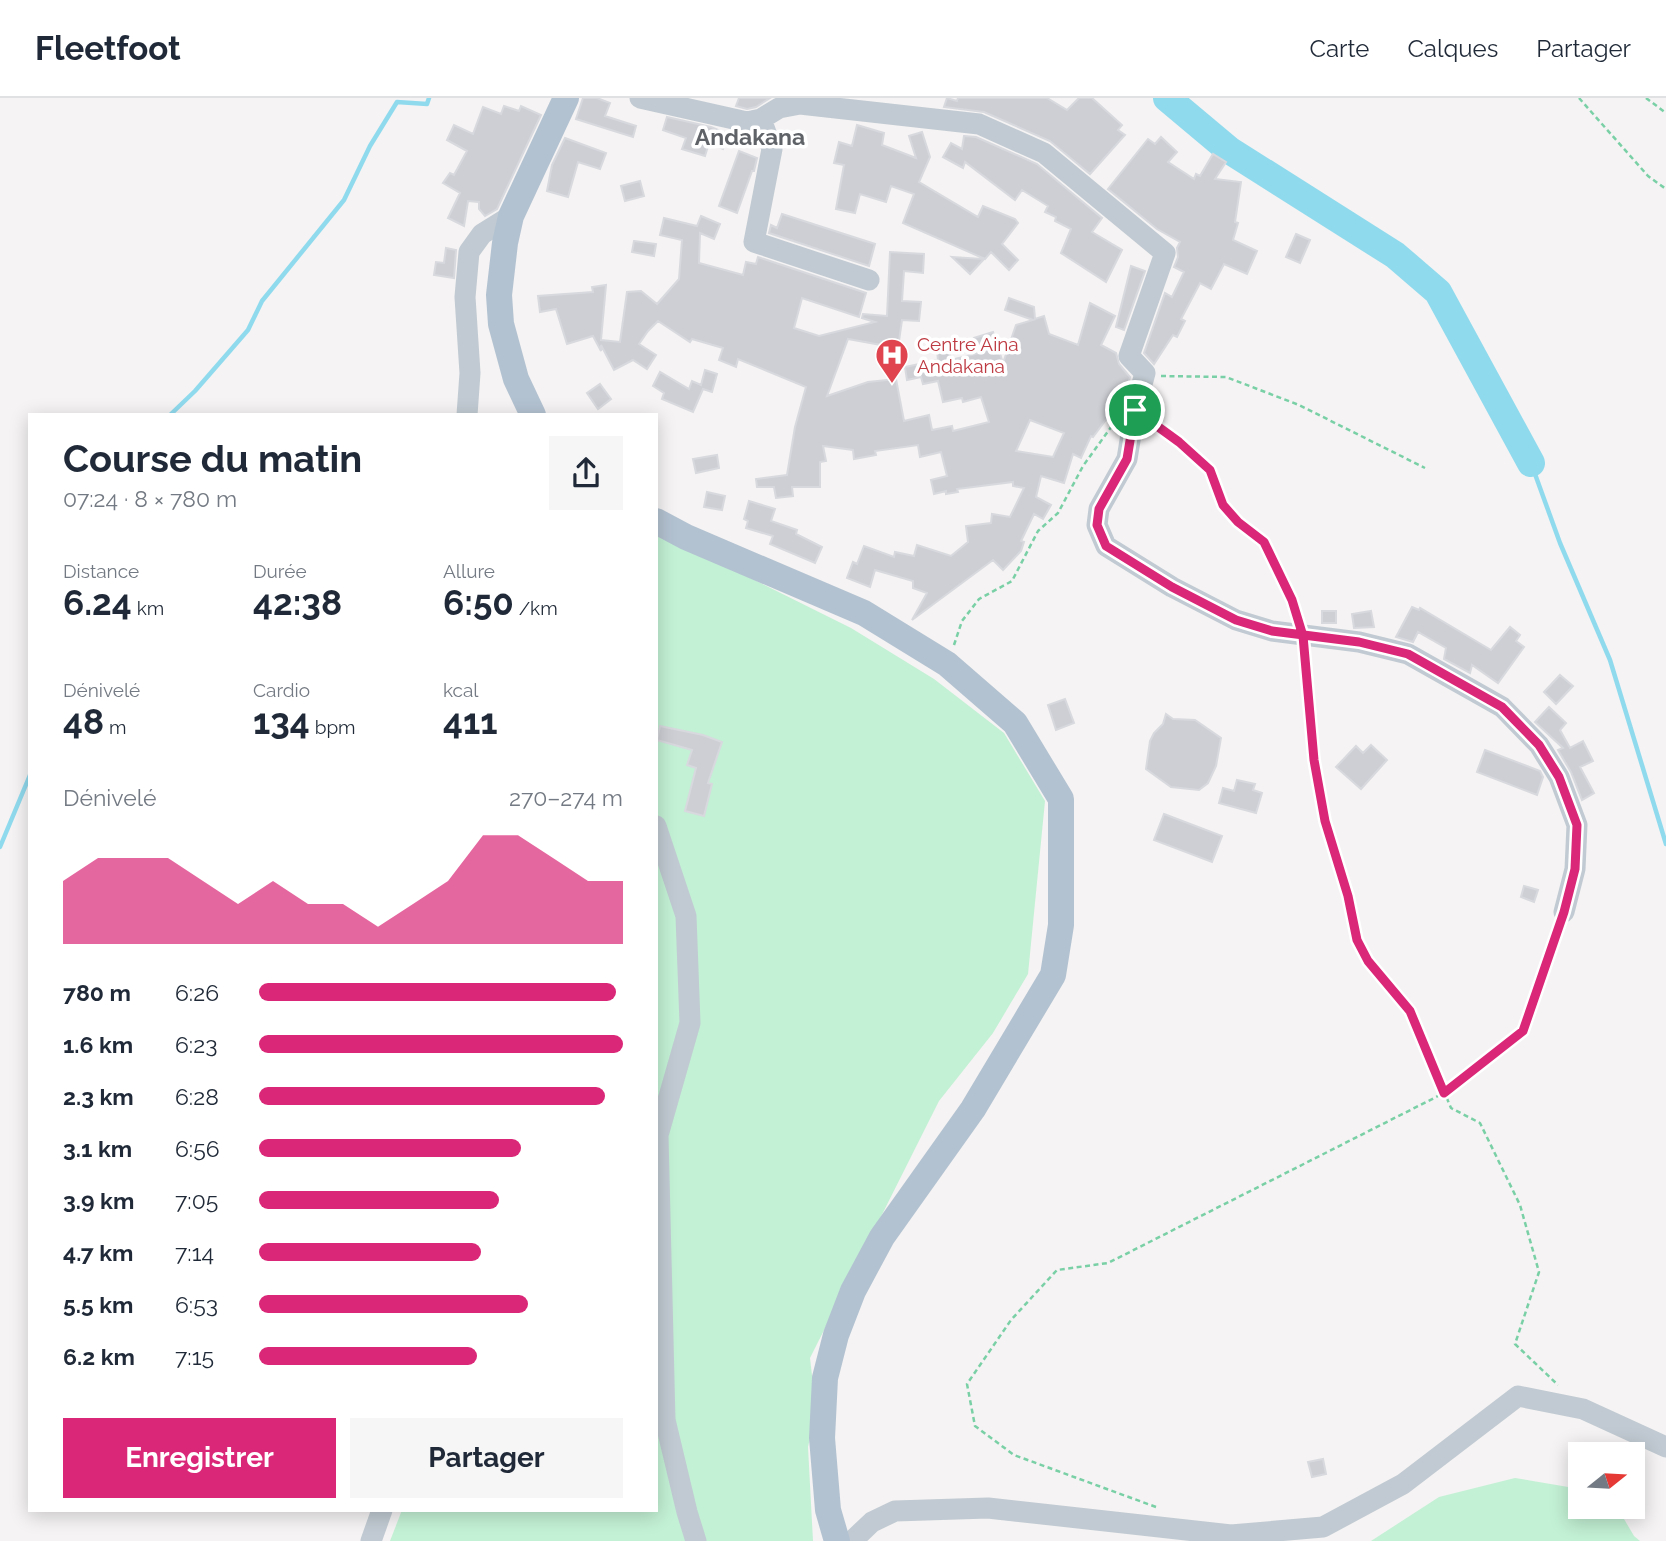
<!DOCTYPE html>
<html lang="fr">
<head>
<meta charset="utf-8">
<style>
	:root { --surface:#fff; --page:#f6f6f7; --text:#1f2937; --muted:#747a83; --line:#e0e1e3; --accent:#db2777 }
	body { margin:0; font-family:Raleway,sans-serif; background:var(--page); color:var(--text); height:100vh; display:flex; flex-direction:column; font-size:26px; white-space:nowrap }
	* { box-sizing:border-box; margin:0 }
	p { font-size:23px; color:var(--muted) }
	.icon { flex:none; width:38px; height:38px; fill:none; stroke:currentColor; stroke-width:2; stroke-linecap:round; stroke-linejoin:round }
	.map { position:relative; flex:1; overflow:hidden }
	.drawer { position:absolute; left:28px; top:315px; width:630px; height:1099px; display:flex; flex-direction:column; background:var(--surface); border-radius:0px; box-shadow:0 4px 18px #0003 }
	.drawer>* { flex:none }
	.needle { width:46px; rotate:72deg }
	.buttons { position:absolute; left:1568px; top:1344px; display:grid; gap:14px }
	.buttons a { display:grid; place-items:center; width:77px; height:77px; border-radius:0px; background:var(--surface); box-shadow:0 4px 18px #0003; font-size:35px }
	.pin { position:absolute; display:grid; place-items:center; width:60px; height:60px; color:#fff; margin:-30px; border:4px solid #fff; border-radius:50%; box-shadow:0 2px 7px #0007 }
	.round { display:grid; place-items:center; flex:none; width:74px; height:74px; border-radius:0px; background:var(--page) }
	.overview { display:flex; align-items:center; justify-content:space-between; height:119px; padding:0 35px }
	h1 { font-size:38px; font-weight:700; line-height:52px }
	.figures { display:grid; grid-template-columns:repeat(3,1fr); gap:10px; height:119px; padding:7px 35px }
	.figures div { display:grid; align-content:center }
	.figures b { font-size:35px; font-weight:700 }
	.figures small { font-size:19px; font-weight:400 }
	.figures p { font-size:19px }
	.chart { height:196px; padding:14px 35px }
	.chart p { display:flex; justify-content:space-between }
	.chart svg { width:100%; height:126px; margin-top:7px; fill:var(--accent); opacity:.7 }
	.button { display:flex; gap:14px; margin-top:auto; padding:14px 35px }
	.button a { flex:1; height:80px; border-radius:0px; background:var(--accent); color:#fff; font-size:28px; font-weight:700; line-height:80px; text-align:center }
	.button a+a { background:var(--page); color:var(--text) }
	ul { padding:0 35px; list-style:none; font-size:23px }
	li { display:grid; grid-template-columns:112px 84px 1fr; align-items:center; height:52px }
	li i { height:18px; border-radius:9px; background:var(--accent) }
	header { display:flex; align-items:center; gap:42px; box-sizing:border-box; height:98px; padding:0 35px; background:var(--surface); border-bottom:2px solid var(--line) }
	header strong { font-size:33px }
	nav { display:flex; gap:38px; margin-inline-start:auto; font-size:24px }
	.map>svg:first-child { display:block }
	.green { fill:#c3f1d5 }
	.lines { fill:none; stroke-linecap:round; stroke-linejoin:round }
	.stream { stroke:#90daee; stroke-width:4.5 }
	.river { stroke:#90daee; stroke-width:28 }
	.building { fill:#cdcfd5; stroke:#d7d9de; stroke-width:2; fill-rule:evenodd }
	.path { stroke:#7ad0a6; stroke-width:2.5; stroke-dasharray:5 3.5; stroke-linecap:butt }
	.minor { stroke:#c1cad2; stroke-width:21 }
	.major { stroke:#b3c2d1; stroke-width:26 }
	.route-casing { stroke:#fff; stroke-width:14 }
	.route { stroke:#db2777; stroke-width:9 }
	.labels { text-anchor:middle; stroke-width:7; stroke-linejoin:round; paint-order:stroke }
	.health-label { font-size:19px; fill:#be3a42; stroke:#fff; text-anchor:start }
	.quarter-label { font-size:23px; font-weight:bold; fill:#5f6368; stroke:#fff }
</style>
</head>
<body>
<header>
<strong>Fleetfoot</strong>
<nav><a>Carte</a><a>Calques</a><a>Partager</a></nav>
</header>
<div class="map">
<svg width="1666" height="1443" viewBox="0 0 1666 1443">
	<rect width="100%" height="100%" fill="#f5f3f3"/>
	<path class="green" d="M 656,433 L 851,530 L 934,581 L 1004,635 L 1045,703 L 1028,876 L 993,935 L 939,1003 L 810,1260 L 816,1313 L 808,1349 L 813,1443 L 390,1443 L 402,1412 L 656,1412 Z
		M 1515,1380 L 1580,1391 L 1580,1409 L 1617,1409 L 1634,1438 L 1640,1443 L 1371,1443 L 1439,1399 Z"/>
	<g class="lines">
		<path class="stream" d="M 170,317 L 195,293 L 248,232 L 262,203 L 344,102 L 370,48 L 397,4 L 427,6 L 429,0
			M 1531,365 L 1560,445 L 1610,562 L 1666,746
			M 0,749 L 30,677"/>
		<path class="river" d="M 1167,0 L 1229,52 L 1395,157 L 1438,194 L 1531,365"/>
	</g>
	<path class="building" d="M 583,0 L 597,0 L 610,5 L 605,18 L 636,28 L 633,39 L 576,21 Z
		M 739,0 L 770,0 L 756,9 L 747,11 L 736,8 Z
		M 947,0 L 957,3 L 958,0 L 1047,0 L 1067,12 L 1079,0 L 1092,0 L 1122,27 L 1118,32 L 1125,37 L 1090,76 L 1050,43 L 984,14 L 944,9 Z
		M 504,8 L 519,13 L 521,8 L 541,17 L 497,111 L 485,118 L 479,111 L 479,104 L 468,103 L 464,128 L 448,120 L 460,95 L 443,85 L 450,75 L 454,77 L 467,53 L 447,42 L 454,27 L 473,36 L 483,9 L 501,16 Z
		M 667,19 L 711,29 L 728,36 L 723,51 L 709,45 L 705,58 L 682,51 L 686,40 L 663,32 Z
		M 857,27 L 884,35 L 882,47 L 916,60 L 909,38 L 922,34 L 930,59 L 919,84 L 978,119 L 983,108 L 1015,121 L 1018,125 L 1002,146 L 1018,162 L 1009,172 L 991,154 L 985,161 L 903,125 L 914,96 L 891,88 L 886,104 L 860,96 L 855,115 L 836,111 L 844,67 L 834,65 L 839,44 L 852,48 Z
		M 964,38 L 976,39 L 1037,66 L 1102,120 L 1092,134 L 1122,152 L 1106,184 L 1061,155 L 1071,131 L 1055,123 L 1056,119 L 1045,114 L 1048,108 L 1022,92 L 1015,102 L 965,64 L 963,70 L 943,59 L 951,45 L 962,51 Z
		M 1161,39 L 1177,54 L 1168,64 L 1194,81 L 1196,76 L 1200,78 L 1213,56 L 1226,64 L 1215,81 L 1241,84 L 1235,124 L 1238,125 L 1233,142 L 1257,153 L 1247,176 L 1224,166 L 1211,191 L 1200,185 L 1181,221 L 1185,223 L 1177,239 L 1173,237 L 1154,266 L 1144,255 L 1165,195 L 1172,199 L 1184,174 L 1174,169 L 1178,159 L 1177,150 L 1180,144 L 1157,131 L 1108,91 L 1148,41 L 1155,46 Z
		M 565,40 L 606,55 L 600,71 L 578,64 L 568,99 L 547,93 L 552,67 Z
		M 739,53 L 757,60 L 754,73 L 752,73 L 737,115 L 719,108 Z
		M 640,83 L 644,98 L 625,103 L 621,88 Z
		M 782,116 L 875,146 L 869,168 L 769,135 L 771,127 L 777,130 Z
		M 701,118 L 720,126 L 714,141 L 700,135 L 699,165 L 743,177 L 746,164 L 756,166 L 758,159 L 866,195 L 859,219 L 802,200 L 794,230 L 819,238 L 875,224 L 862,220 L 863,216 L 887,218 L 890,154 L 924,156 L 923,175 L 904,173 L 902,203 L 921,204 L 919,223 L 902,222 L 898,250 L 848,241 L 827,298 L 868,284 L 896,281 L 904,323 L 929,317 L 932,332 L 952,328 L 953,333 L 989,324 L 981,299 L 963,304 L 962,300 L 943,304 L 938,283 L 923,286 L 921,279 L 907,282 L 905,269 L 938,262 L 937,252 L 949,248 L 951,262 L 979,255 L 974,240 L 993,234 L 1003,265 L 1016,227 L 1033,222 L 1005,212 L 1009,200 L 1034,209 L 1035,221 L 1044,218 L 1049,236 L 1078,247 L 1090,205 L 1115,218 L 1101,247 L 1116,255 L 1119,266 L 1130,279 L 1128,287 L 1124,285 L 1115,304 L 1117,307 L 1093,339 L 1091,338 L 1081,360 L 1073,356 L 1064,385 L 1041,378 L 1036,399 L 1051,407 L 1043,421 L 1034,416 L 1021,443 L 1024,444 L 1021,453 L 1003,472 L 993,462 L 912,522 L 927,495 L 913,490 L 913,483 L 875,472 L 870,489 L 847,480 L 853,464 L 857,466 L 864,448 L 894,459 L 895,454 L 914,458 L 917,447 L 951,458 L 968,444 L 966,428 L 991,425 L 992,416 L 1010,419 L 1024,390 L 1013,388 L 1013,384 L 957,391 L 958,394 L 946,396 L 946,393 L 934,396 L 931,382 L 947,378 L 941,354 L 920,359 L 918,347 L 875,353 L 876,357 L 854,361 L 853,352 L 823,348 L 826,363 L 820,364 L 820,389 L 792,389 L 793,398 L 776,400 L 774,389 L 757,389 L 756,381 L 787,377 L 795,329 L 806,289 L 738,261 L 736,269 L 719,262 L 723,250 L 692,241 L 690,244 L 658,223 L 648,233 L 639,246 L 656,257 L 647,271 L 633,262 L 614,272 L 601,247 L 601,253 L 593,238 L 567,246 L 556,211 L 540,214 L 538,198 L 593,194 L 592,189 L 606,187 L 601,242 L 620,244 L 627,194 L 641,193 L 657,206 L 679,181 L 682,142 L 660,137 L 664,120 L 697,128 ZM 1030,322 L 1064,335 L 1053,359 L 1016,353 Z
		M 1296,136 L 1310,142 L 1300,165 L 1286,159 Z
		M 634,143 L 656,146 L 654,158 L 632,154 Z
		M 446,150 L 456,152 L 454,180 L 434,177 L 436,164 L 444,165 Z
		M 952,159 L 984,161 L 970,176 Z
		M 1131,168 L 1145,173 L 1124,232 L 1116,229 Z
		M 705,272 L 717,276 L 712,294 L 703,291 L 693,314 L 662,301 L 664,295 L 653,288 L 660,274 L 689,291 L 692,283 L 701,287 Z
		M 600,286 L 611,301 L 598,311 L 587,295 Z
		M 717,357 L 719,370 L 696,375 L 693,361 Z
		M 707,394 L 725,398 L 722,412 L 704,409 Z
		M 749,403 L 775,411 L 771,423 L 797,432 L 796,436 L 822,449 L 815,465 L 770,446 L 773,438 L 746,430 L 748,423 L 744,421 Z
		M 1412,509 L 1419,512 L 1420,510 L 1491,552 L 1510,529 L 1520,537 L 1516,543 L 1524,549 L 1498,585 L 1472,567 L 1470,575 L 1444,561 L 1446,550 L 1418,534 L 1413,544 L 1396,539 Z
		M 1322,513 L 1336,513 L 1336,525 L 1322,525 Z
		M 1371,513 L 1374,529 L 1354,530 L 1352,516 Z
		M 1560,577 L 1573,588 L 1556,606 L 1544,594 Z
		M 1065,601 L 1074,625 L 1056,632 L 1048,607 Z
		M 1549,609 L 1566,625 L 1560,632 L 1570,650 L 1583,643 L 1593,663 L 1580,669 L 1594,695 L 1582,702 L 1571,674 L 1558,652 L 1563,650 L 1535,624 Z
		M 1166,616 L 1173,621 L 1195,622 L 1221,640 L 1216,668 L 1208,685 L 1199,692 L 1171,689 L 1146,671 L 1150,643 L 1154,635 L 1163,626 Z
		M 660,628 L 703,637 L 722,644 L 708,685 L 712,686 L 704,718 L 685,713 L 696,670 L 687,667 L 692,652 L 657,642 Z
		M 1371,647 L 1387,662 L 1361,691 L 1336,669 L 1356,648 L 1363,655 Z
		M 1485,652 L 1540,673 L 1543,679 L 1537,697 L 1477,674 Z
		M 1237,682 L 1255,686 L 1253,692 L 1262,695 L 1256,715 L 1219,705 L 1223,690 L 1234,693 Z
		M 1164,716 L 1222,738 L 1212,764 L 1154,742 Z
		M 1524,788 L 1538,792 L 1534,804 L 1521,799 Z
		M 1323,1361 L 1326,1376 L 1312,1379 L 1308,1364 Z"/>
	<g class="lines">
		<path class="path" d="M 1579,0 L 1648,78 L 1666,91
			M 1646,0 L 1666,15
			M 1161,278 L 1226,279 L 1299,307 L 1425,370
			M 1151,324 L 1179,344 L 1210,372 L 1223,407 L 1239,424 L 1263,444 L 1292,502 L 1297,517
			M 954,547 L 962,523 L 979,501 L 1012,483 L 1038,433 L 1058,415 L 1083,368 L 1114,325
			M 1304,555 L 1314,662 L 1325,723 L 1348,798 L 1357,842 L 1368,864 L 1410,913 L 1451,1010 L 1480,1025 L 1520,1107 L 1539,1174 L 1515,1246 L 1558,1287
			M 1156,1409 L 1014,1357 L 975,1328 L 967,1286 L 1011,1222 L 1057,1172 L 1108,1165 L 1444,995 L 1523,933 L 1558,832"/>
		<path class="minor" d="M 640,0 L 747,24 L 761,21 L 779,10 L 800,6 L 979,26 L 1044,55 L 1165,155 L 1129,258 L 1145,275 L 1135,312 L 1127,361 L 1099,411 L 1097,427 L 1106,448 L 1172,489 L 1236,522 L 1272,533 L 1359,544 L 1408,556 L 1502,609 L 1539,647 L 1559,679 L 1577,727 L 1575,771 L 1564,814
			M 761,21 L 772,51 L 754,144 L 869,182
			M 467,317 L 470,275 L 465,199 L 469,154 L 482,136 L 511,118
			M 656,728 L 686,818 L 690,925 L 658,1037 L 665,1322 L 687,1414 L 696,1443
			M 371,1443 L 382,1412
			M 852,1443 L 872,1424 L 895,1413 L 988,1410 L 1231,1437 L 1323,1429 L 1403,1386 L 1518,1298 L 1583,1311 L 1666,1349"/>
		<path class="major" d="M 533,317 L 516,281 L 501,226 L 499,197 L 505,145 L 511,118 L 566,0
			M 656,423 L 686,439 L 864,515 L 947,566 L 1015,625 L 1061,701 L 1061,827 L 1053,877 L 973,1011 L 882,1139 L 853,1193 L 836,1237 L 825,1280 L 822,1340 L 828,1412 L 837,1443"/>
	</g>
	<g class="lines">
		<defs>
			<path id="route" d="M 1135,312 L 1179,344 L 1210,372 L 1223,407 L 1238,424 L 1264,444 L 1292,502 L 1303,538 L 1314,662 L 1325,723 L 1348,798 L 1357,842 L 1368,863 L 1410,913 L 1444,995 L 1523,933 L 1564,814 L 1575,771 L 1577,727 L 1559,679 L 1539,647 L 1502,609 L 1408,556 L 1359,544 L 1272,533 L 1236,522 L 1172,489 L 1106,448 L 1097,427 L 1099,411 L 1127,361 L 1135,312"/>
		</defs>
		<use href="#route" class="route-casing"/>
		<use href="#route" class="route"/>
	</g>
	<defs>
		<symbol id="hospital-pin" viewBox="-11 -11 22 30"><path d="M0 17L-7.5 6A9.5 9.5 0 1 1 7.5 6Z" fill="#e0444e" stroke="#fff"/><path d="M-5-5h3v3.5h4V-5h3V5h-3V1.5h-4V5h-3Z" fill="#fff"/></symbol>
	</defs>
	<g fill-rule="evenodd">
		<use href="#hospital-pin" x="873" y="238" width="38" height="52"/>
	</g>
	<g class="labels">
		<g class="health-label">
			<text x="917" y="253">Centre Aina<tspan x="917" dy="22">Andakana</tspan></text>
		</g>
		<g class="quarter-label">
			<text x="750" y="47">Andakana</text>
		</g>
	</g>
</svg>
<div class="buttons">
<a><svg class="needle" viewBox="-14 -14 28 28"><path d="M0-13l5 13h-10z" fill="#e53935"/><path d="M0 13l5-13h-10z" fill="#747a83"/></svg></a>
</div>
<div class="pin" style="left:1135px;top:312px;background:#1e9e55"><svg class="icon" aria-label="arrive" viewBox="0 0 24 24"><path d="M6 21V4h12l-3 4 3 4H6"/></svg></div>
<section class="drawer">
<div class="overview"><div><h1>Course du matin</h1><p>07:24 · 8 × 780 m</p></div><a class="round"><svg class="icon" aria-label="share" viewBox="0 0 24 24"><path d="M12 15V3M7 8l5-5 5 5M5 13v7h14v-7"/></svg></a></div>
<div class="figures">
<div><p>Distance</p><b>6.24<small> km</small></b></div>
<div><p>Durée</p><b>42:38</b></div>
<div><p>Allure</p><b>6:50<small> /km</small></b></div>
</div>
<div class="figures">
<div><p>Dénivelé</p><b>48<small> m</small></b></div>
<div><p>Cardio</p><b>134<small> bpm</small></b></div>
<div><p>kcal</p><b>411</b></div>
</div>
<div class="chart"><p><span>Dénivelé</span>270–274 m</p>
<svg viewBox="0 0 160 44" preserveAspectRatio="none"><path d="M0 44V22L10 14L20 14L30 14L40 22L50 30L60 22L70 30L80 30L90 38L100 30L110 22L120 6L130 6L140 14L150 22L160 22V44z"/></svg>
</div>
<ul>
<li><b>780 m</b>6:26<i style="width:98%"></i></li>
<li><b>1.6 km</b>6:23<i style="width:100%"></i></li>
<li><b>2.3 km</b>6:28<i style="width:95%"></i></li>
<li><b>3.1 km</b>6:56<i style="width:72%"></i></li>
<li><b>3.9 km</b>7:05<i style="width:66%"></i></li>
<li><b>4.7 km</b>7:14<i style="width:61%"></i></li>
<li><b>5.5 km</b>6:53<i style="width:74%"></i></li>
<li><b>6.2 km</b>7:15<i style="width:60%"></i></li>
</ul>
<div class="button"><a>Enregistrer</a><a>Partager</a></div>
</section>
</div>
</body>
</html>
